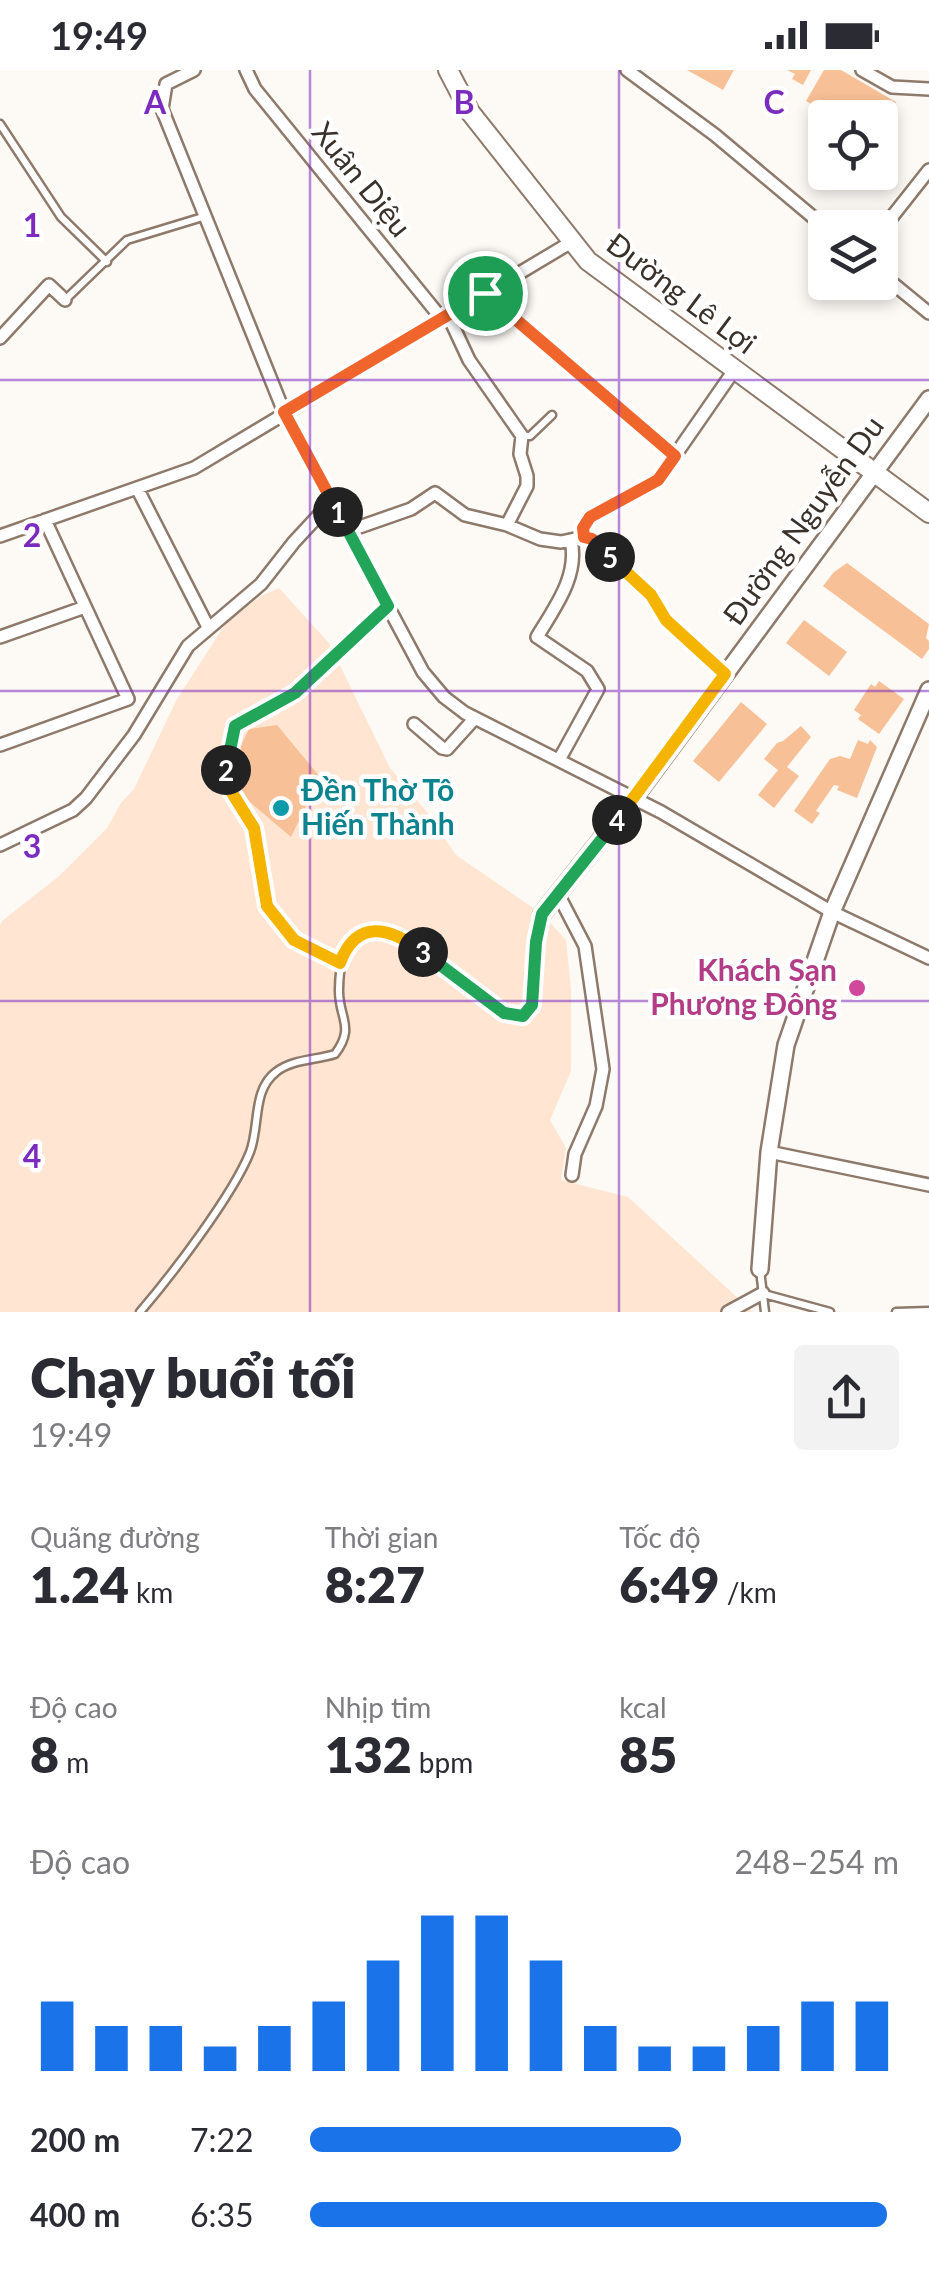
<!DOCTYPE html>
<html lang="vi">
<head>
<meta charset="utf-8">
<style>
	:root { --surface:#fff; --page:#f2f2f3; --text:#2b2b33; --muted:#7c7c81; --accent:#1a73e8 }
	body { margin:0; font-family:Lato,sans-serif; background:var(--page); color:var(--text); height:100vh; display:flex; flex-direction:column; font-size:38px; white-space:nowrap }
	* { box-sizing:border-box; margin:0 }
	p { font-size:32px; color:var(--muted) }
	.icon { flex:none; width:55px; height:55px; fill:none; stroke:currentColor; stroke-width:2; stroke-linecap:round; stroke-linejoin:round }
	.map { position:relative; height:1242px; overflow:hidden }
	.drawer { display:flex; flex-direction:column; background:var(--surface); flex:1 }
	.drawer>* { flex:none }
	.buttons { position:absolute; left:808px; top:30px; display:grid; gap:20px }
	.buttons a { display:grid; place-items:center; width:90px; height:90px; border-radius:10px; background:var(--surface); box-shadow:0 5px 15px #0003; font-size:50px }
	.pin { position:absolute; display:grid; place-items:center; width:85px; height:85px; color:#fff; margin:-42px; border:5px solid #fff; border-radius:50%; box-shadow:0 2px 10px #0007 }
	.km { position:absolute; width:50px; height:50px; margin:-25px; border-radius:50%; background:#222; color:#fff; font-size:28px; line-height:50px; text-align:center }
	.round { display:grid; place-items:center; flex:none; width:105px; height:105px; border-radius:10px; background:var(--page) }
	.summary { display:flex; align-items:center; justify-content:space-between; height:170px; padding:0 30px }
	h1 { font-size:55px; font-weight:800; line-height:75px }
	.stats { display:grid; grid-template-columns:repeat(3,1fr); gap:15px; height:170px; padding:10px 30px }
	.stats div { display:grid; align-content:center }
	.stats b { font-size:50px; font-weight:800 }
	.stats small { font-size:28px; font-weight:400 }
	.stats p { font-size:28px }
	.chart { height:280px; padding:20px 30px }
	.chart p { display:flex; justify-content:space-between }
	.chart svg { width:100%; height:180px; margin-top:10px; stroke:var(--accent); stroke-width:6 }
	ul { padding:0 30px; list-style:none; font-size:32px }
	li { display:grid; grid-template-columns:160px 120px 1fr; align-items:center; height:75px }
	li i { height:25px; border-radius:12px; background:var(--accent) }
	.status { display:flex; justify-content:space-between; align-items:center; height:70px; padding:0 50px; background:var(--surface); direction:ltr }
	.status svg { height:28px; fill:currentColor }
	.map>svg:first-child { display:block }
	.green { fill:#ffe5d2 }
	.building { fill:#f7c096 }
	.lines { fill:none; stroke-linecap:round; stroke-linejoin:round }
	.service-casing { stroke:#8e7a6b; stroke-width:11 }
	.minor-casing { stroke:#8e7a6b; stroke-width:16 }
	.tertiary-casing { stroke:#8e7a6b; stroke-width:20 }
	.secondary-casing { stroke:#8e7a6b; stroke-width:22 }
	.service { stroke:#fff; stroke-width:6 }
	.minor { stroke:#fff; stroke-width:11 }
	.tertiary { stroke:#fff; stroke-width:15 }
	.secondary { stroke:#fff; stroke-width:18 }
	.split-1-casing { stroke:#fff; stroke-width:20 }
	.split-2-casing { stroke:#fff; stroke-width:20 }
	.split-3-casing { stroke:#fff; stroke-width:20 }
	.split-4-casing { stroke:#fff; stroke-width:20 }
	.split-5-casing { stroke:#fff; stroke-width:20 }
	.split-6-casing { stroke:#fff; stroke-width:20 }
	.split-1 { stroke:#f0652b; stroke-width:12 }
	.split-2 { stroke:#22a559; stroke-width:12 }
	.split-3 { stroke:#f5b400; stroke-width:12 }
	.split-4 { stroke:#22a559; stroke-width:12 }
	.split-5 { stroke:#f5b400; stroke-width:12 }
	.split-6 { stroke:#f0652b; stroke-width:12 }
	.grid { fill:none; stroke:#7b2cbf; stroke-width:2.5; stroke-opacity:0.55 }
	.culture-dot { fill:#0f9aa8; stroke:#fff; stroke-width:4 }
	.hotel-dot { fill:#d1479c; stroke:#fff; stroke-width:4 }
	.labels { text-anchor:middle; stroke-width:9; stroke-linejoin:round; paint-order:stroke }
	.street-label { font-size:30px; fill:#3a312a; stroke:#fff }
	.culture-label { font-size:30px; font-weight:bold; fill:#0d838f; stroke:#fff; text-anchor:start }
	.hotel-label { font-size:30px; font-weight:bold; fill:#b23c85; stroke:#fff; text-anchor:end }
	.grid-label { font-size:32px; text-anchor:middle; font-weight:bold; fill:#7b2cbf; stroke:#fff; stroke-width:9; stroke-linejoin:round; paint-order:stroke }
</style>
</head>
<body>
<div class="status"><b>19:49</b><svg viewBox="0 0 49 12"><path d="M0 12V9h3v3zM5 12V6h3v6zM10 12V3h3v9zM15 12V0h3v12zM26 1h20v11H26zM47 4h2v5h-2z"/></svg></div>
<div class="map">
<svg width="929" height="1242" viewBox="0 0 929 1242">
	<rect width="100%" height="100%" fill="#fdf9f5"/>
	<path class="green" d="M 279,518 L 329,573 L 390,698 L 426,741 L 456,785 L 542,844 L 566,870 L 571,920 L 571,1001 L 550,1050 L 566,1078 L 561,1110 L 628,1127 L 753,1242 L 0,1242 L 0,856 L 2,851 L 58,807 L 107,758 L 121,733 L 134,719 L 177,629 L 226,553 L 261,526 Z"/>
	<path class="building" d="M 687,0 L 734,0 L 723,20 Z
		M 787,0 L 811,0 L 803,15 L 792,9 L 795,4 Z
		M 824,0 L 841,0 L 896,32 L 880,61 L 880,48 L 834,48 L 806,31 Z
		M 847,493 L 929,554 L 926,568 L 929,571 L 929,579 L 922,589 L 823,516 L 834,502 Z
		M 804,550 L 847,582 L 829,606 L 786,573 Z
		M 879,611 L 904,629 L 879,664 L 858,649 L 861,645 L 854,640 L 871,614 L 875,617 Z
		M 741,632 L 767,654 L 719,712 L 693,691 Z
		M 277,655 L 320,707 L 291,767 L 224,710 L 249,659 Z
		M 801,656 L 811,667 L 787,697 L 799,706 L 774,738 L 758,725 L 778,700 L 764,689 L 777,673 L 783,671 Z
		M 858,670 L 868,674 L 870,670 L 877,677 L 857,728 L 837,720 L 839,716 L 834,715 L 816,741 L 820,743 L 812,754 L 794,741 L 830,689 L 840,686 L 850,689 Z"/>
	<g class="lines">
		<defs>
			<path id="service" d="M 0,54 L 61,147 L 107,192
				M 66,229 L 127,170 L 206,146
				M 523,366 L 530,366 L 552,345
				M 340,893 L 294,870 L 267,836 L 254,758 L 224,710 L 235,656 L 295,623 L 387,537
				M 760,1200 L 765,1242
				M 764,1224 L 830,1242
				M 140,1242 C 171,1206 233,1125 250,1082 C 260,1056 252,1020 276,1002 C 292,989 317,990 335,984 C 356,956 338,948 339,919 C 341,792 461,911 504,943 L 523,945 L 532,935 L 535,872 L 542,846
				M 896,1242 L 929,1241"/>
			<path id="minor" d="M 194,0 L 166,14 L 162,39 L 284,342 L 423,602 L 444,627 L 465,643 L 661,742 L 832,842 L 929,888
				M 246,0 L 255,19 L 442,249
				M 627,0 L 715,65 L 826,158
				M 862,0 L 892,17 L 929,19
				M 880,162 L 929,100
				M 880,203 L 929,243
				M 485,223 L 675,386
				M 448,245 L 469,290 L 522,366 L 520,384 L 527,406 L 527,416 L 507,455
				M 0,268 L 49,215 L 65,230
				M 137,418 L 208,557
				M 348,461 L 411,439 L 435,423 L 465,445 L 507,455 L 540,469 L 561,472 L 584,467 L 592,469 L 651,525 L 667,550 L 725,604
				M 0,466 L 194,398 L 573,171
				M 584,467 L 583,458 L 590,447 L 658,410 L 735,299
				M 0,567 L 85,537
				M 414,654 L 442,678 L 447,679 L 475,648
				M 0,675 L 128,629 L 45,450
				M 559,690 L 598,619 L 587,601 L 537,567 C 555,537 579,506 571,470
				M 0,775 L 73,740 L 86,728 L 134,665 L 188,576 L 261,514 L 294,472 L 332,431
				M 559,826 L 585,876 L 603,999 L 596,1036 L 575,1084 L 572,1105
				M 769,1082 L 929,1115
				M 728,1242 L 763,1223"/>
			<path id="tertiary" d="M 542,844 L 634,728 L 929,329
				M 760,1199 L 769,1082 L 786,975 L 832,842 L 929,620"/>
			<path id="secondary" d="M 448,0 L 470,42 L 588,191 L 929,443"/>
		</defs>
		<use href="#service" class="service-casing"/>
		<use href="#minor" class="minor-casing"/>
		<use href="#tertiary" class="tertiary-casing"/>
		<use href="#secondary" class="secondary-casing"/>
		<use href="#service" class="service"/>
		<use href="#minor" class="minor"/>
		<use href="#tertiary" class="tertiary"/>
		<use href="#secondary" class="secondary"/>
	</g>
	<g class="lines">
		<defs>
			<path id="split-1" d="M 338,442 L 284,342 L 485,223"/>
			<path id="split-2" d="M 226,700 L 235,656 L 295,623 L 388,536 L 338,442"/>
			<path id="split-3" d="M 226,700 L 224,710 L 254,758 L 267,836 L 294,870 L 340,893 C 357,847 391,858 423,882"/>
			<path id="split-4" d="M 423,882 L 504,943 L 523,946 L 532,935 L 536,872 L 542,844 L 617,750"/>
			<path id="split-5" d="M 610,487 L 651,525 L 666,550 L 725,604 L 617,750"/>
			<path id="split-6" d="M 485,223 L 675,386 L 658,410 L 590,447 L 583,458 L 584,467 L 592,469 L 610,487"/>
		</defs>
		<use href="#split-1" class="split-1-casing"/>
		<use href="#split-2" class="split-2-casing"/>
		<use href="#split-3" class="split-3-casing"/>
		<use href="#split-4" class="split-4-casing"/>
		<use href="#split-5" class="split-5-casing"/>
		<use href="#split-6" class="split-6-casing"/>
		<use href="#split-1" class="split-1"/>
		<use href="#split-2" class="split-2"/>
		<use href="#split-3" class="split-3"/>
		<use href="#split-4" class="split-4"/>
		<use href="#split-5" class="split-5"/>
		<use href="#split-6" class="split-6"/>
	</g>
	<path class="grid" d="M 310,0 L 310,1242M 619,0 L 619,1242M 0,310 L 929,310M 0,621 L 929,621M 0,931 L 929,931"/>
	<circle class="culture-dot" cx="281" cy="738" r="10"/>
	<circle class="hotel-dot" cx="857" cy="918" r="10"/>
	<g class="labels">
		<g class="street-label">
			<text transform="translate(361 110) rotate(51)" y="10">Xuân Diệu</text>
			<text transform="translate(681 224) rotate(37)" y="10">Đường Lê Lợi</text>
			<text transform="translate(804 451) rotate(-54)" y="10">Đường Nguyễn Du</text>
		</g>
		<g class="culture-label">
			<text x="301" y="731">Đền Thờ Tô<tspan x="301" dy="34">Hiến Thành</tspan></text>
		</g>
		<g class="hotel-label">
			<text x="837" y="911">Khách Sạn<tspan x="837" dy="34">Phương Đông</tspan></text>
		</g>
	</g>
	<g class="grid-label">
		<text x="155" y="44">A</text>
		<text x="464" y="44">B</text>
		<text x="774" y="44">C</text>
		<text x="32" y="167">1</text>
		<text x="32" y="477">2</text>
		<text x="32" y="788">3</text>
		<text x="32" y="1098">4</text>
	</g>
</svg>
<div class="buttons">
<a><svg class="icon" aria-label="locate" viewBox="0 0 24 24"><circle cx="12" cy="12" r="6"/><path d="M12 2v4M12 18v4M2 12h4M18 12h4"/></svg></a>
<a><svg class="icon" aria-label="layers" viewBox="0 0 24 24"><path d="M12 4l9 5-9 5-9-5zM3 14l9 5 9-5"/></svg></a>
</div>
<div class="pin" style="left:485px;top:223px;background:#1e9e55"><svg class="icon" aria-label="arrive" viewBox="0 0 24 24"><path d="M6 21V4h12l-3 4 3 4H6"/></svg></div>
<b class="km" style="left:338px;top:442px">1</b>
<b class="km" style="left:226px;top:700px">2</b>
<b class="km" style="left:423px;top:882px">3</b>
<b class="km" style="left:617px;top:750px">4</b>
<b class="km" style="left:610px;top:487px">5</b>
</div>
<section class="drawer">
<div class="summary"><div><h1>Chạy buổi tối</h1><p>19:49</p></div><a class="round"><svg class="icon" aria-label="share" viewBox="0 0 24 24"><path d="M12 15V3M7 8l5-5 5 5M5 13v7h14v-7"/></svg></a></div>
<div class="stats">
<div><p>Quãng đường</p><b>1.24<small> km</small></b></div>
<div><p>Thời gian</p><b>8:27</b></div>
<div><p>Tốc độ</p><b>6:49<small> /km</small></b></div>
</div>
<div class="stats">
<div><p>Độ cao</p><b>8<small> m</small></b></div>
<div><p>Nhịp tim</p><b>132<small> bpm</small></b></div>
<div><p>kcal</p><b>85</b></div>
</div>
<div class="chart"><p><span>Độ cao</span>248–254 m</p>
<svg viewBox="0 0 160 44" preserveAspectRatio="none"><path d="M5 44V27M15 44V33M25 44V33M35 44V38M45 44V33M55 44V27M65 44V17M75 44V6M85 44V6M95 44V17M105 44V33M115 44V38M125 44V38M135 44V33M145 44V27M155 44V27"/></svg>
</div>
<ul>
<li><b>200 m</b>7:22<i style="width:63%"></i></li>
<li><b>400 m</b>6:35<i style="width:98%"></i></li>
</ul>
</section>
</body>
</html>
